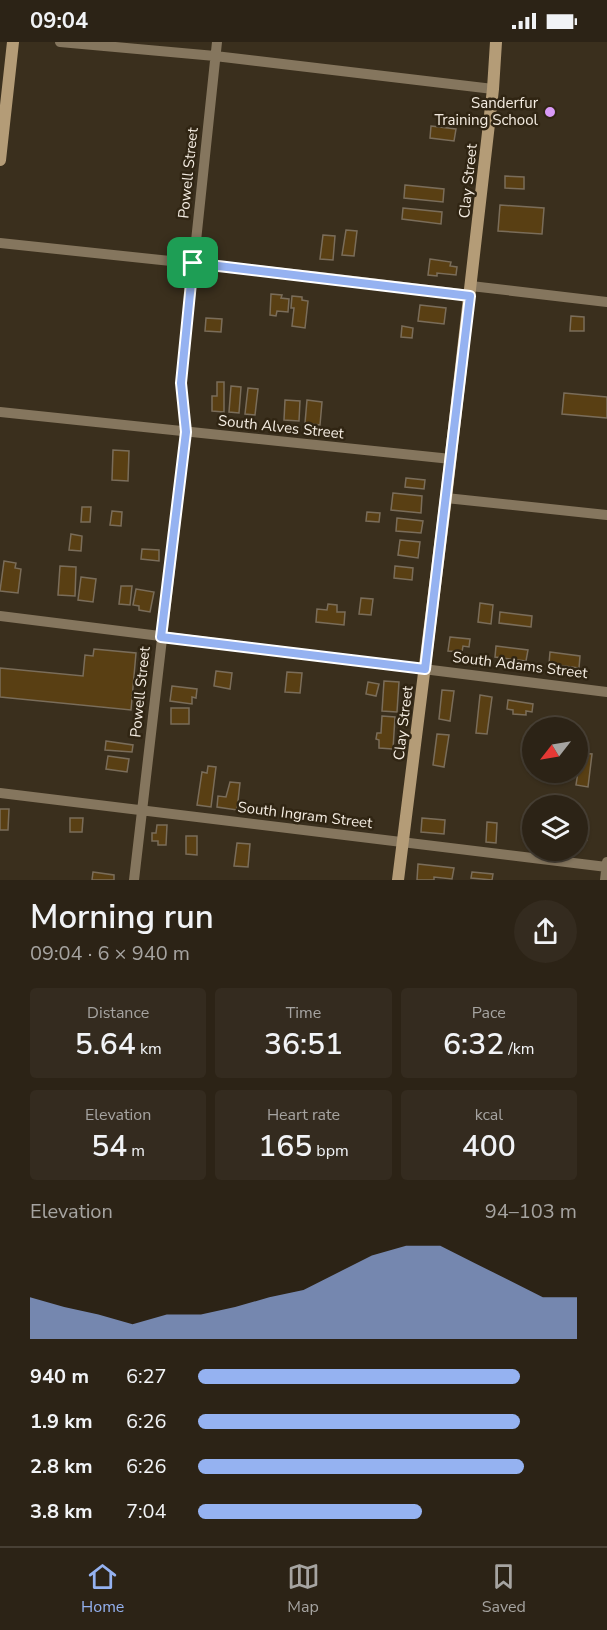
<!DOCTYPE html>
<html lang="en">
<head>
<meta charset="utf-8">
<style>
	:root { --surface:#2c2316; --page:#342b1f; --text:#f1f3f6; --muted:#a6a4a1; --line:#484035; --accent:#95b2f1 }
	body { margin:0; font-family:"Nunito Sans",sans-serif; background:var(--page); color:var(--text); height:100vh; display:flex; flex-direction:column; font-size:22px; white-space:nowrap }
	* { box-sizing:border-box; margin:0 }
	p { font-size:20px; color:var(--muted) }
	.icon { flex:none; width:33px; height:33px; fill:none; stroke:currentColor; stroke-width:2; stroke-linecap:round; stroke-linejoin:round }
	.map { position:relative; height:838px; overflow:hidden }
	.panel { display:flex; flex-direction:column; background:var(--surface); flex:1 }
	.panel>* { flex:none }
	.needle { width:39px; rotate:239deg }
	.fabs { position:absolute; left:522px; top:675px; display:grid; gap:12px }
	.fabs a { display:grid; place-items:center; width:66px; height:66px; border-radius:50%; background:var(--surface); box-shadow:0 2px 4px #0004,0 0 0 2px var(--line); font-size:30px }
	.pin { position:absolute; display:grid; place-items:center; width:51px; height:51px; color:#fff; margin:-26px; border-radius:12px; box-shadow:0 3px 9px #0006 }
	.round { display:grid; place-items:center; flex:none; width:63px; height:63px; border-radius:32px; background:var(--page) }
	.overview { display:flex; align-items:center; justify-content:space-between; height:102px; padding:0 30px }
	h1 { font-size:33px; font-weight:600; line-height:45px }
	.figures { display:grid; grid-template-columns:repeat(3,1fr); gap:9px; height:102px; padding:6px 30px }
	.figures div { display:grid; align-content:center; border-radius:6px; background:var(--page); text-align:center }
	.figures b { font-size:30px; font-weight:600 }
	.figures small { font-size:16px; font-weight:400 }
	.figures p { font-size:16px }
	.chart { height:168px; padding:12px 30px }
	.chart p { display:flex; justify-content:space-between }
	.chart svg { width:100%; height:108px; margin-top:6px; fill:var(--accent); opacity:.7 }
	ul { padding:0 30px; list-style:none; font-size:20px }
	li { display:grid; grid-template-columns:96px 72px 1fr; align-items:center; height:45px }
	li i { height:15px; border-radius:8px; background:var(--accent) }
	.status { display:flex; justify-content:space-between; align-items:center; height:42px; padding:0 30px; background:var(--surface); direction:ltr }
	.status svg { height:16px; fill:currentColor }
	.tab-bar { display:flex; justify-content:space-around; align-items:center; height:84px; border-top:2px solid var(--line); background:var(--surface); font-size:16px; color:var(--muted) }
	.tab-bar a { display:grid; justify-items:center; gap:3px }
	.tab-bar .active { color:var(--accent) }
	.map>svg:first-child { display:block }
	.building { fill:#593f13; stroke:#7a6d5a; stroke-width:1.5 }
	.lines { fill:none; stroke-linecap:round; stroke-linejoin:round }
	.street { stroke:#85765e; stroke-width:10 }
	.secondary { stroke:#b49c77; stroke-width:12 }
	.route-casing { stroke:#fff; stroke-width:12 }
	.route { stroke:#95b2f1; stroke-width:8 }
	.poi-dot { fill:#d99af7; stroke:#302513; stroke-width:2 }
	.labels { text-anchor:middle; stroke-width:5; stroke-linejoin:round; paint-order:stroke }
	.poi-label { font-size:15px; fill:#f4ece1; stroke:#302513; text-anchor:end }
	.street-label { font-size:15px; fill:#f4ece1; stroke:#302513 }
</style>
</head>
<body>
<div class="status"><b>09:04</b><svg viewBox="0 0 49 12"><path d="M0 12V9h3v3zM5 12V6h3v6zM10 12V3h3v9zM15 12V0h3v12zM26 1h20v11H26zM47 4h2v5h-2z"/></svg></div>
<div class="map">
<svg width="607" height="838" viewBox="0 0 607 838">
	<rect width="100%" height="100%" fill="#3a2f1d"/>
	<path class="building" d="M 431,84 L 456,87 L 454,99 L 430,96 Z
		M 505,134 L 524,135 L 524,147 L 505,146 Z
		M 405,143 L 444,147 L 443,160 L 404,156 Z
		M 500,163 L 544,166 L 542,192 L 498,189 Z
		M 403,166 L 442,170 L 441,182 L 402,177 Z
		M 346,188 L 357,189 L 354,214 L 342,213 Z
		M 323,193 L 335,194 L 333,218 L 320,217 Z
		M 430,217 L 451,220 L 450,224 L 457,225 L 456,233 L 437,231 L 437,234 L 428,233 Z
		M 271,252 L 282,253 L 281,256 L 289,257 L 288,270 L 277,269 L 276,274 L 270,273 Z
		M 292,254 L 302,255 L 302,258 L 308,259 L 305,286 L 292,284 L 294,266 L 291,266 Z
		M 420,263 L 446,266 L 444,282 L 418,279 Z
		M 571,274 L 584,275 L 584,289 L 570,289 Z
		M 206,276 L 222,277 L 221,290 L 205,289 Z
		M 402,284 L 413,286 L 412,296 L 401,295 Z
		M 217,340 L 224,340 L 224,370 L 212,369 L 212,354 L 217,354 Z
		M 231,344 L 241,345 L 239,371 L 229,370 Z
		M 248,346 L 258,347 L 255,373 L 245,372 Z
		M 564,351 L 607,355 L 607,376 L 562,372 Z
		M 285,358 L 300,359 L 299,379 L 284,378 Z
		M 307,358 L 322,360 L 320,383 L 305,381 Z
		M 113,408 L 129,409 L 128,439 L 112,438 Z
		M 406,436 L 425,438 L 424,447 L 405,445 Z
		M 393,451 L 422,454 L 421,471 L 391,468 Z
		M 82,465 L 91,465 L 90,480 L 81,480 Z
		M 112,469 L 122,470 L 121,484 L 110,483 Z
		M 367,470 L 380,471 L 379,480 L 366,479 Z
		M 397,476 L 423,479 L 421,491 L 396,489 Z
		M 71,492 L 82,494 L 81,509 L 69,508 Z
		M 400,498 L 420,500 L 418,516 L 398,513 Z
		M 142,507 L 159,508 L 159,519 L 141,517 Z
		M 4,519 L 16,521 L 15,526 L 21,527 L 18,551 L 0,549 Z
		M 60,524 L 76,525 L 75,554 L 58,553 Z
		M 395,524 L 413,526 L 412,538 L 394,536 Z
		M 81,535 L 96,537 L 93,560 L 78,558 Z
		M 121,544 L 132,544 L 130,563 L 119,562 Z
		M 136,547 L 154,550 L 150,570 L 139,568 L 139,564 L 133,563 Z
		M 361,556 L 373,557 L 371,573 L 359,572 Z
		M 480,561 L 493,563 L 491,582 L 478,580 Z
		M 328,562 L 337,563 L 337,570 L 345,570 L 344,583 L 316,580 L 317,567 L 327,568 Z
		M 500,570 L 532,574 L 531,585 L 499,581 Z
		M 450,595 L 470,597 L 469,605 L 463,604 L 462,610 L 448,609 Z
		M 496,604 L 528,608 L 526,619 L 495,615 Z
		M 94,607 L 136,611 L 131,668 L 0,655 L 0,626 L 83,634 L 85,613 L 93,614 Z
		M 550,610 L 580,614 L 579,626 L 549,622 Z
		M 216,629 L 232,631 L 230,647 L 214,644 Z
		M 287,630 L 302,631 L 300,651 L 285,650 Z
		M 384,639 L 399,640 L 397,670 L 382,669 Z
		M 368,640 L 379,642 L 376,654 L 366,652 Z
		M 172,644 L 197,647 L 196,656 L 192,655 L 192,662 L 170,659 Z
		M 442,648 L 454,649 L 450,679 L 439,677 Z
		M 480,653 L 492,655 L 487,692 L 476,691 Z
		M 508,658 L 533,662 L 532,670 L 526,669 L 526,673 L 513,672 L 513,668 L 507,667 Z
		M 171,666 L 189,666 L 189,682 L 171,682 Z
		M 382,674 L 395,675 L 393,707 L 379,706 L 379,698 L 376,697 L 377,691 L 381,691 Z
		M 437,692 L 449,693 L 444,725 L 433,723 Z
		M 106,699 L 133,703 L 132,710 L 105,708 Z
		M 581,711 L 592,712 L 588,745 L 576,743 Z
		M 108,714 L 129,717 L 127,730 L 106,727 Z
		M 208,724 L 216,725 L 211,765 L 197,763 L 202,730 L 207,731 Z
		M 230,740 L 240,741 L 237,768 L 217,765 L 218,754 L 226,755 Z
		M 0,767 L 9,767 L 8,788 L 0,788 Z
		M 70,776 L 83,776 L 82,790 L 70,790 Z
		M 422,776 L 445,778 L 444,792 L 421,790 Z
		M 487,780 L 497,781 L 496,801 L 486,800 Z
		M 578,782 L 587,782 L 587,798 L 578,798 Z
		M 157,783 L 167,783 L 166,803 L 158,803 L 158,799 L 152,799 L 152,791 L 156,791 Z
		M 186,794 L 197,794 L 197,813 L 186,812 Z
		M 237,801 L 250,802 L 248,825 L 234,824 Z
		M 418,822 L 454,826 L 452,837 L 434,835 L 434,838 L 417,838 Z
		M 93,830 L 114,833 L 114,838 L 92,838 Z
		M 472,830 L 493,832 L 492,838 L 471,836 Z"/>
	<g class="lines">
		<path class="street" d="M 60,0 L 215,14 L 493,47
			M 0,201 L 312,234 L 470,253
			M 471,244 L 607,260
			M 0,370 L 451,417
			M 446,456 L 607,473
			M 0,574 L 607,650
			M 0,751 L 607,825
			M 134,838 L 186,390 L 181,341 L 217,0
			M 605,838 L 607,820"/>
		<path class="secondary" d="M 0,118 L 13,0
			M 398,838 L 446,456 L 493,47 L 496,0"/>
	</g>
	<g class="lines">
		<defs>
			<path id="route" d="M 193,221 L 470,254 L 425,627 L 161,595 L 186,390 L 181,341 Z"/>
		</defs>
		<use href="#route" class="route-casing"/>
		<use href="#route" class="route"/>
	</g>
	<circle class="poi-dot" cx="550" cy="70" r="6"/>
	<g class="labels">
		<g class="poi-label">
			<text x="538" y="66">Sanderfur<tspan x="538" dy="17">Training School</tspan></text>
		</g>
		<g class="street-label">
			<text transform="translate(188 131) rotate(-84)" y="5">Powell Street</text>
			<text transform="translate(468 139) rotate(-84)" y="5">Clay Street</text>
			<text transform="translate(281 385) rotate(6)" y="5">South Alves Street</text>
			<text transform="translate(520 623) rotate(7)" y="5">South Adams Street</text>
			<text transform="translate(140 650) rotate(-84)" y="5">Powell Street</text>
			<text transform="translate(403 681) rotate(-83)" y="5">Clay Street</text>
			<text transform="translate(305 773) rotate(7)" y="5">South Ingram Street</text>
		</g>
	</g>
</svg>
<div class="fabs">
<a><svg class="needle" viewBox="-14 -14 28 28"><path d="M0-13l5 13h-10z" fill="#e53935"/><path d="M0 13l5-13h-10z" fill="#a6a4a1"/></svg></a>
<a><svg class="icon" aria-label="layers" viewBox="0 0 24 24"><path d="M12 4l9 5-9 5-9-5zM3 14l9 5 9-5"/></svg></a>
</div>
<div class="pin" style="left:193px;top:221px;background:#1e9e55"><svg class="icon" aria-label="arrive" viewBox="0 0 24 24"><path d="M6 21V4h12l-3 4 3 4H6"/></svg></div>
</div>
<section class="panel">
<div class="overview"><div><h1>Morning run</h1><p>09:04 · 6 × 940 m</p></div><a class="round"><svg class="icon" aria-label="share" viewBox="0 0 24 24"><path d="M12 15V3M7 8l5-5 5 5M5 13v7h14v-7"/></svg></a></div>
<div class="figures">
<div><p>Distance</p><b>5.64<small> km</small></b></div>
<div><p>Time</p><b>36:51</b></div>
<div><p>Pace</p><b>6:32<small> /km</small></b></div>
</div>
<div class="figures">
<div><p>Elevation</p><b>54<small> m</small></b></div>
<div><p>Heart rate</p><b>165<small> bpm</small></b></div>
<div><p>kcal</p><b>400</b></div>
</div>
<div class="chart"><p><span>Elevation</span>94–103 m</p>
<svg viewBox="0 0 160 44" preserveAspectRatio="none"><path d="M0 44V27L10 31L20 34L30 38L40 34L50 34L60 31L70 27L80 24L90 17L100 10L110 6L120 6L130 13L140 20L150 27L160 27V44z"/></svg>
</div>
<ul>
<li><b>940 m</b>6:27<i style="width:85%"></i></li>
<li><b>1.9 km</b>6:26<i style="width:85%"></i></li>
<li><b>2.8 km</b>6:26<i style="width:86%"></i></li>
<li><b>3.8 km</b>7:04<i style="width:59%"></i></li>
</ul>
</section>
<nav class="tab-bar">
<a class="active"><svg class="icon" aria-label="home" viewBox="0 0 24 24"><path d="M3 11l9-7 9 7M6 9v11h12V9"/></svg>Home</a>
<a><svg class="icon" aria-label="map" viewBox="0 0 24 24"><path d="M3 6l6-2 6 2 6-2v14l-6 2-6-2-6 2zM9 4v14M15 6v14"/></svg>Map</a>
<a><svg class="icon" aria-label="saved" viewBox="0 0 24 24"><path d="M7 4h10v16l-5-4-5 4z"/></svg>Saved</a>
</nav>
</body>
</html>
